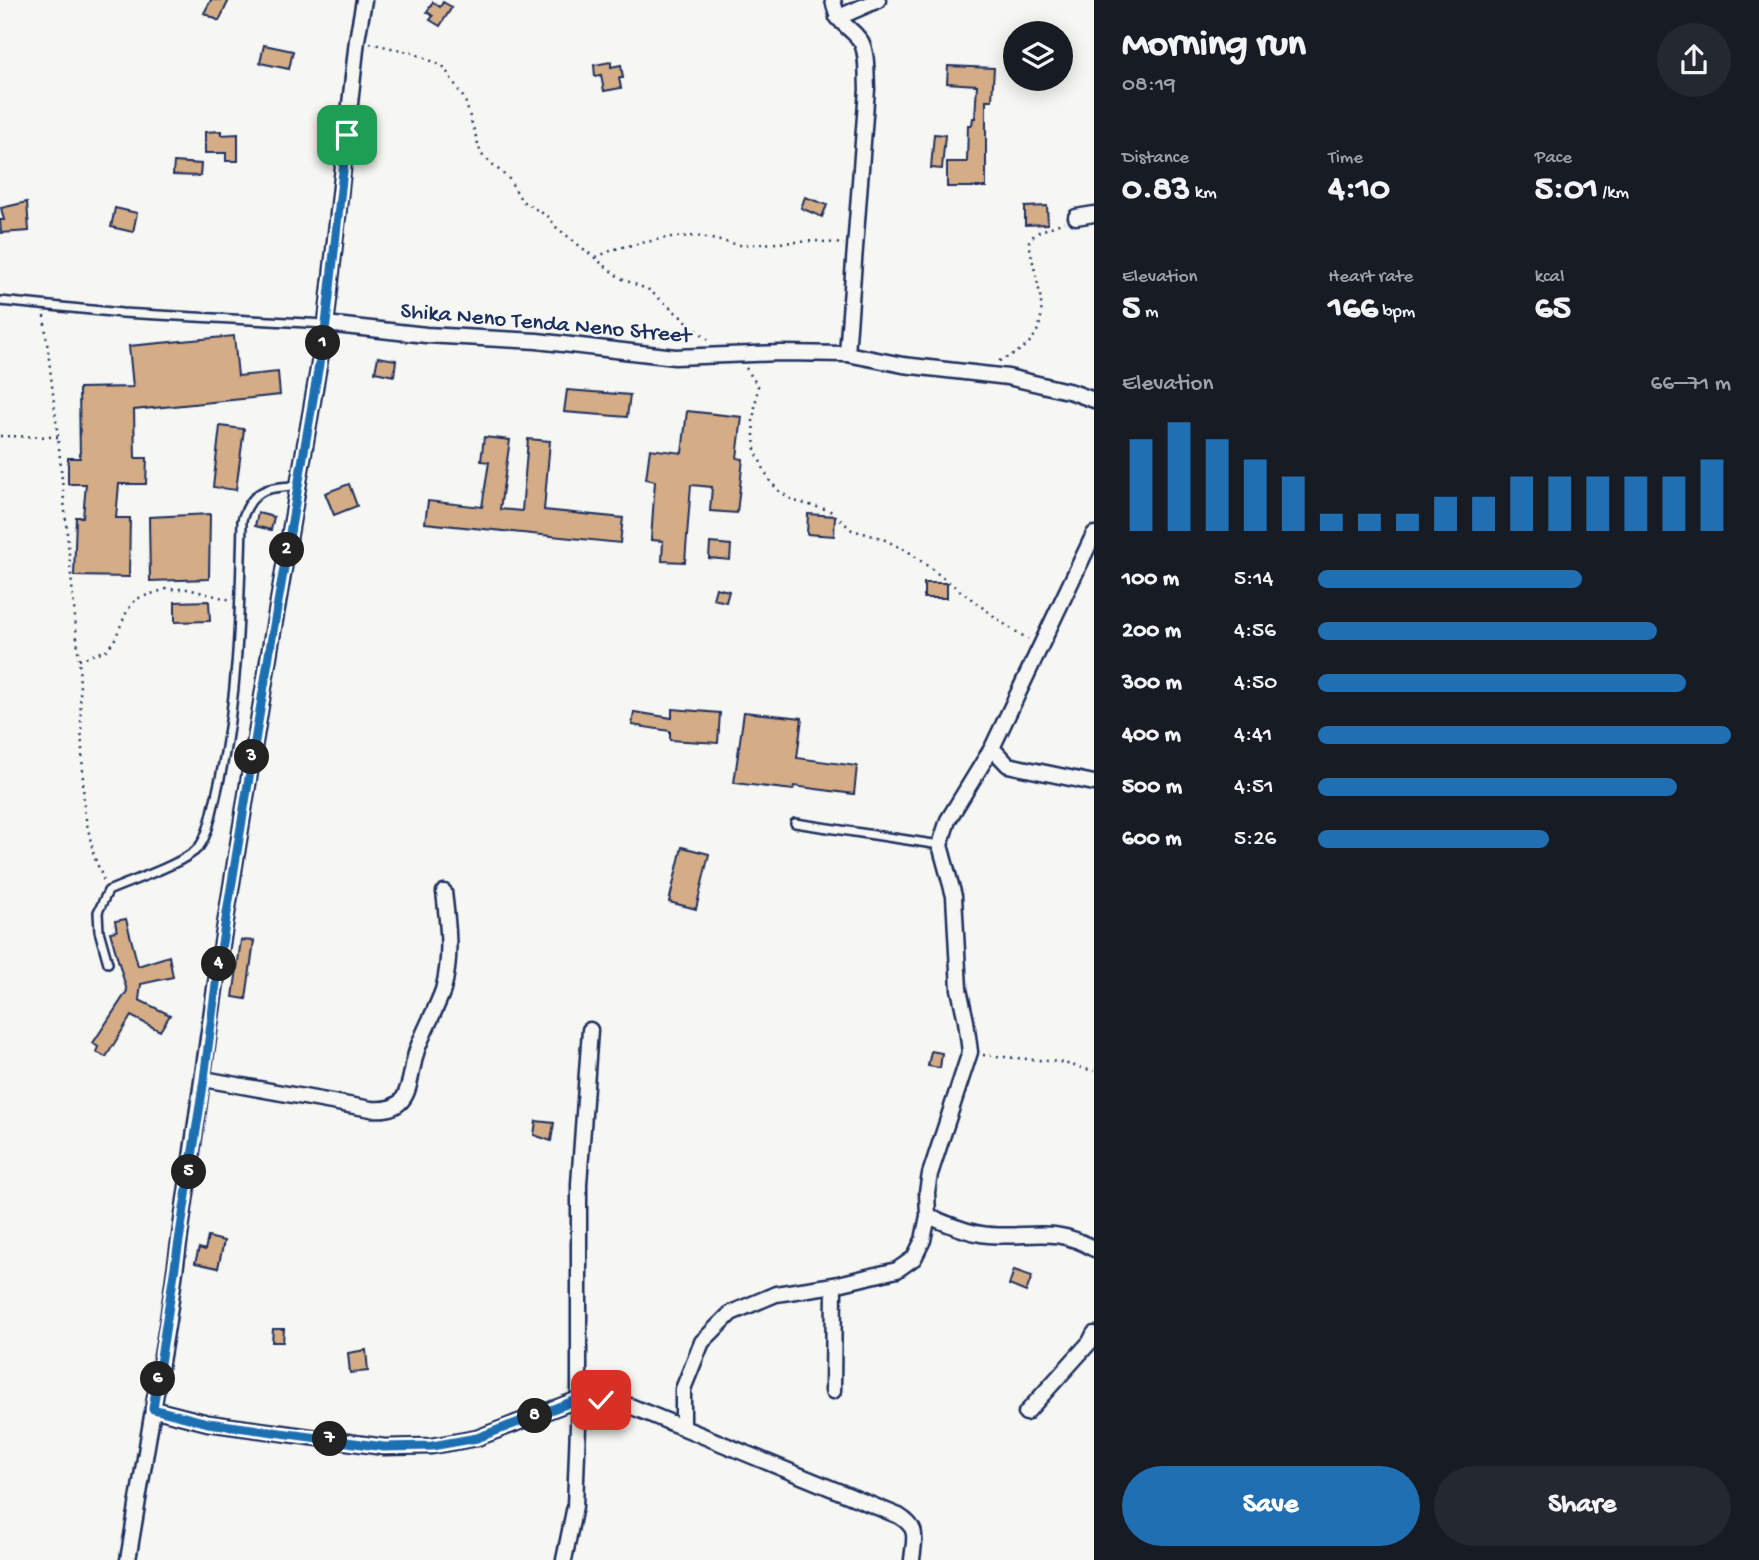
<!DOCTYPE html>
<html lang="en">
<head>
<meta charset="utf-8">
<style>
	:root { --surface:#171b24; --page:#242831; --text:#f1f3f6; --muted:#9ea1a6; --accent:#1f6fb2 }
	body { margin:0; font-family:"Gochi Hand",sans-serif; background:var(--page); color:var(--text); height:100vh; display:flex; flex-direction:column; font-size:26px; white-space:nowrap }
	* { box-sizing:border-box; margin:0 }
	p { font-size:23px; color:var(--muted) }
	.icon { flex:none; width:38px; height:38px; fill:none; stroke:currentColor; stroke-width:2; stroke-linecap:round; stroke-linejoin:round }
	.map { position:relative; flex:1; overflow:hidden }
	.details { display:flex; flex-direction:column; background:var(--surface); width:665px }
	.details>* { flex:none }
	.tools { position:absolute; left:1003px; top:21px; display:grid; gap:14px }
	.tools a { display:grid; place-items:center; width:70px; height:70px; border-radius:50%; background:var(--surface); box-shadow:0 4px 18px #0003; font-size:35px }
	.pin { position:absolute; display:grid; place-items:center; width:60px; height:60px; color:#fff; margin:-30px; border-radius:14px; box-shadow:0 4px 10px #0006 }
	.km { position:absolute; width:35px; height:35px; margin:-18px; border-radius:50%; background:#222; color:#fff; font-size:19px; line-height:35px; text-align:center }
	.round { display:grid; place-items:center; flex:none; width:74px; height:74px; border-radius:37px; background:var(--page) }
	.summary { display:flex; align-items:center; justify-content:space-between; height:119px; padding:0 28px }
	h1 { font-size:38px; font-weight:700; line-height:52px }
	.figures { display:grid; grid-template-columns:repeat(3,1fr); gap:10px; height:119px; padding:7px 28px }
	.figures div { display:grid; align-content:center }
	.figures b { font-size:35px; font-weight:700 }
	.figures small { font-size:19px; font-weight:400 }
	.figures p { font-size:19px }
	.chart { height:196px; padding:14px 28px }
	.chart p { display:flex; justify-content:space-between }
	.chart svg { width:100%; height:126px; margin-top:7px; stroke:var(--accent); stroke-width:6 }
	.action { display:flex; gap:14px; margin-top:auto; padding:14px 28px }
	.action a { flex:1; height:80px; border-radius:42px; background:var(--accent); color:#fff; font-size:28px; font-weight:700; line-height:80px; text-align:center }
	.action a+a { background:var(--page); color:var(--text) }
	ul { padding:0 28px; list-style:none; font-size:23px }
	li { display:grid; grid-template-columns:112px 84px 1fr; align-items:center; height:52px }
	li i { height:18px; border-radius:9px; background:var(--accent) }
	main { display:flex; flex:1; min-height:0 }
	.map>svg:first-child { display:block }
	.building { fill:#d4ac85; stroke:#1b2f5e; stroke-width:2 }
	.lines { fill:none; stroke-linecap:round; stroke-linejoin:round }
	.service-casing { stroke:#1b2f5e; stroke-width:12 }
	.minor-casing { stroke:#1b2f5e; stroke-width:19 }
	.path { stroke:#1b2f5e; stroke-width:2.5; stroke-dasharray:2 5; stroke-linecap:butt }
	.service { stroke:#f6f6f2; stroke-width:7 }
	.minor { stroke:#f6f6f2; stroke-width:14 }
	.route-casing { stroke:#fff; stroke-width:14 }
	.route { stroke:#1f6fb2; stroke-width:9 }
	.labels { text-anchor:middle; stroke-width:5; stroke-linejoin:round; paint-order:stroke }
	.street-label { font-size:23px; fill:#1b2f5e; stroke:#f6f6f2 }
</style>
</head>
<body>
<main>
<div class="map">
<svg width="1094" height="1560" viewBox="0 0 1094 1560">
	<rect width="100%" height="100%" fill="#f6f6f2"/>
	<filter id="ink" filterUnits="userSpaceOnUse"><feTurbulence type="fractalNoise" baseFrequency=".0143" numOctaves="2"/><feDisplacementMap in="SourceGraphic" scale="14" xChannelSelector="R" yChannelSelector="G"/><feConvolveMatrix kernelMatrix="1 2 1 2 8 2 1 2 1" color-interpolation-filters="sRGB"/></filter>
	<g filter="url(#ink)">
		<path class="building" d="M 211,0 L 229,0 L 219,21 L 204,13 Z
			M 433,2 L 440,7 L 443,2 L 452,7 L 440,26 L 430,20 L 433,16 L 427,12 Z
			M 264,45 L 293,51 L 289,69 L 260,63 Z
			M 611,62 L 611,67 L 621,65 L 623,78 L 619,78 L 621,88 L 604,91 L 601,75 L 595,76 L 594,65 Z
			M 948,66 L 994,68 L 992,100 L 986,100 L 986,187 L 947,187 L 947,162 L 967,162 L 968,125 L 972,125 L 973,118 L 975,118 L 977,85 L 947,83 Z
			M 221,131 L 221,135 L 238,134 L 238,161 L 226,161 L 226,153 L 205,153 L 205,132 Z
			M 934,134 L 945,135 L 942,169 L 931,168 Z
			M 174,162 L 201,164 L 200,176 L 173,175 Z
			M 805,197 L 827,205 L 822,217 L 801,208 Z
			M 27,202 L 29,231 L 1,233 L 0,220 L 4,220 L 1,208 Z
			M 1047,206 L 1048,224 L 1025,225 L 1025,207 Z
			M 115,208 L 137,213 L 133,232 L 111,227 Z
			M 234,336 L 238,376 L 278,372 L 280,395 L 134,410 L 135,458 L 147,458 L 146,484 L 119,484 L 116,518 L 130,518 L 129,577 L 74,576 L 76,517 L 83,517 L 86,484 L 68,484 L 68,458 L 80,458 L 79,388 L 133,387 L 129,346 Z
			M 378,357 L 396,360 L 394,376 L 375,372 Z
			M 567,390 L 630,395 L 627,417 L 564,412 Z
			M 687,411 L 742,417 L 737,458 L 743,459 L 737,513 L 710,511 L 712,487 L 691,485 L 685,562 L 662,561 L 663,541 L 651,540 L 655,481 L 646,479 L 650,449 L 682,453 Z
			M 220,426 L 244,429 L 236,490 L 213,487 Z
			M 484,437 L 510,440 L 500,509 L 522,511 L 528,439 L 550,441 L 544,510 L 623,518 L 620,543 L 425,523 L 428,501 L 482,507 L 489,462 L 481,461 Z
			M 349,484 L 357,506 L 334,515 L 325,493 Z
			M 258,513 L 274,517 L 271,530 L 255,526 Z
			M 210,514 L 209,579 L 150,581 L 149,517 Z
			M 808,514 L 835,516 L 834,536 L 807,534 Z
			M 710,543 L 731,545 L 730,560 L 709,558 Z
			M 924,583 L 947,583 L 947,598 L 924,598 Z
			M 716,588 L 729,591 L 726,602 L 713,599 Z
			M 209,601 L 210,621 L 175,622 L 175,602 Z
			M 672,709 L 720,713 L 718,743 L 670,740 L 670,731 L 632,725 L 634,712 L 672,718 Z
			M 744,712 L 802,718 L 797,758 L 857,766 L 854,794 L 794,786 L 793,790 L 734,783 Z
			M 682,847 L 709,854 L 696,909 L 669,902 Z
			M 126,919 L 138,966 L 169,956 L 173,977 L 141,984 L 139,1000 L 170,1015 L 160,1031 L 131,1016 L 106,1057 L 96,1052 L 98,1047 L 93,1043 L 127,991 L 110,932 L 117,931 L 115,921 Z
			M 241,940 L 254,941 L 246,999 L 233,997 Z
			M 931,1051 L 942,1053 L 940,1068 L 928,1066 Z
			M 536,1121 L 554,1123 L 551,1141 L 534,1135 Z
			M 208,1237 L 224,1241 L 218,1268 L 195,1263 L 199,1248 L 205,1250 Z
			M 1014,1270 L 1032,1276 L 1026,1292 L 1009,1285 Z
			M 273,1329 L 284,1329 L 283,1342 L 272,1342 Z
			M 366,1350 L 368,1371 L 350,1373 L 348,1353 Z"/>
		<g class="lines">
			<defs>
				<path id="service" d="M 0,301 L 122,313 L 326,324
					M 795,823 L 940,845
					M 108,963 L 99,931 L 98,912 L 108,891 C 130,881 184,864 199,847 C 209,833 212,812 216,796 C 238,706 240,613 242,520 C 252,489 267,487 297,486"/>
				<path id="minor" d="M 833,0 C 839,28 845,21 860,40 C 868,52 866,75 867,89 L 847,354
					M 837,18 L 878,0
					M 1076,217 L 1094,214
					M 326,324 L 426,335 L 537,341 L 675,357 L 781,353 L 847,354 L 903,365 L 1008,377 L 1072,392 L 1094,400
					M 992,748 L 1008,765 L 1094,783
					M 204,1079 L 371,1109 C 414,1113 407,1081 417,1050 C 424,1030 436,1010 443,990 C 452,957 448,925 444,892
					M 928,1216 C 945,1223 962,1231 981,1234 C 1024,1241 1052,1223 1094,1249
					M 833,1391 L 834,1285
					M 153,1409 L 208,1423 L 384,1447 L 432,1446 L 477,1438 L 579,1399 L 601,1400 L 630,1406 L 899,1516 C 920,1529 914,1538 912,1560
					M 1026,1413 L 1090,1342 L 1094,1334
					M 683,1427 L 683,1389 L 702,1342 L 731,1313 L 776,1294 L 834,1285 L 897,1270 L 914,1258 L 923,1240 L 928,1216 L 927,1192 L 930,1174 L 970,1052 L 966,1021 L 959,989 L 954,896 L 940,845 L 948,820 L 992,748 L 1094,534
					M 128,1560 L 168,1320 L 218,968 L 271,643 L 326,324 L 357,40 L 364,0
					M 564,1560 L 575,1506 L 579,1399 L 579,1184 L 590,1030"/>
			</defs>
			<use href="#service" class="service-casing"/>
			<use href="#minor" class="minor-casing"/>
			<path class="path" d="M 370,43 L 413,53 L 443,66 L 465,100 L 481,154 L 509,179 L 522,201 L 549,217 L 556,227 L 620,278 L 649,290 L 710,341
				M 596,257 L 618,248 L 670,237 L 697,236 L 740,245 L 816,241 L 844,244
				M 44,316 L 58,437 L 79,660 L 84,810 L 94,856 L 104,881
				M 999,361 C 1065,335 1036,293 1029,241 L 1036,233 L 1064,222
				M 746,368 L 758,386 L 753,421 L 755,450 L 769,480 L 779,491 L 794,501 L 829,510 L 852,530 L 881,538 L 909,552 L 1007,626 L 1028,639
				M 0,436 L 58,437
				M 79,660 L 106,650 L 114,641 L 127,611 L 136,599 L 166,589 L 188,589 L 231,600
				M 983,1055 L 1060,1062 L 1094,1071"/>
			<use href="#service" class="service"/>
			<use href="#minor" class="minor"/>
		</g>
	</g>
	<g class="lines" filter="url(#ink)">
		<defs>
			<path id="route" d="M 347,135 L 326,324 L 271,643 L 218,968 L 204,1079 L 153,1409 L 208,1423 L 384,1447 L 432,1446 L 477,1438 L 579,1399 L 601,1400"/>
		</defs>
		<use href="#route" class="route-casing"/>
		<use href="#route" class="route"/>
	</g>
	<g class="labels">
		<g class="street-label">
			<text transform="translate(546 321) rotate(5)" y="8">Shika Neno Tenda Neno Street</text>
		</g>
	</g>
</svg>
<div class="tools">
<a><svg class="icon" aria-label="layers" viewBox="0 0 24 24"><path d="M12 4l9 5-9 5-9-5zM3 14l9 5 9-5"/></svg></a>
</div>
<div class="pin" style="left:347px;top:135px;background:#1e9e55"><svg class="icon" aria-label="arrive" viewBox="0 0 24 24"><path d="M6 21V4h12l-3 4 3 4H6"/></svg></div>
<div class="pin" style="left:601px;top:1400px;background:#d93025"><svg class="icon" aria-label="check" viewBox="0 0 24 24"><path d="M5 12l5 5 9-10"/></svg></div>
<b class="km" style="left:323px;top:343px">1</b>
<b class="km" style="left:287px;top:550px">2</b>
<b class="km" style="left:252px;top:757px">3</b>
<b class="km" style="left:219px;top:964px">4</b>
<b class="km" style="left:189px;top:1172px">5</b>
<b class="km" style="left:158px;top:1379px">6</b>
<b class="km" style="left:330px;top:1439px">7</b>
<b class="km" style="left:535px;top:1416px">8</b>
</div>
<section class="details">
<div class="summary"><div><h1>Morning run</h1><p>08:19</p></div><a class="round"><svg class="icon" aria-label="share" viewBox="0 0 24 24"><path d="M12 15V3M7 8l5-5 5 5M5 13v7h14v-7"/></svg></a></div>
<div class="figures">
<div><p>Distance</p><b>0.83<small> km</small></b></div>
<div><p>Time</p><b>4:10</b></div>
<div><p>Pace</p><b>5:01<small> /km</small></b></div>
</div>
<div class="figures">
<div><p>Elevation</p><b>5<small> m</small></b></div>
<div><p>Heart rate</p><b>166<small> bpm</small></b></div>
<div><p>kcal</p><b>65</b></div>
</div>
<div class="chart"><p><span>Elevation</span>66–71 m</p>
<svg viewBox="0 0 160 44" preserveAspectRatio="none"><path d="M5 44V12M15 44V6M25 44V12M35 44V19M45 44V25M55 44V38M65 44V38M75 44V38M85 44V32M95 44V32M105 44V25M115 44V25M125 44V25M135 44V25M145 44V25M155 44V19"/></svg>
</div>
<ul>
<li><b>100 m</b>5:14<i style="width:64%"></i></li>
<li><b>200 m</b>4:56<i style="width:82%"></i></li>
<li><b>300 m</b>4:50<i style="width:89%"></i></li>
<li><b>400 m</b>4:41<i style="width:100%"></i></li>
<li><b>500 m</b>4:51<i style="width:87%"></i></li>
<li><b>600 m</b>5:26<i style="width:56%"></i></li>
</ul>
<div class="action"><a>Save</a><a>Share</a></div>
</section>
</main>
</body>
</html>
